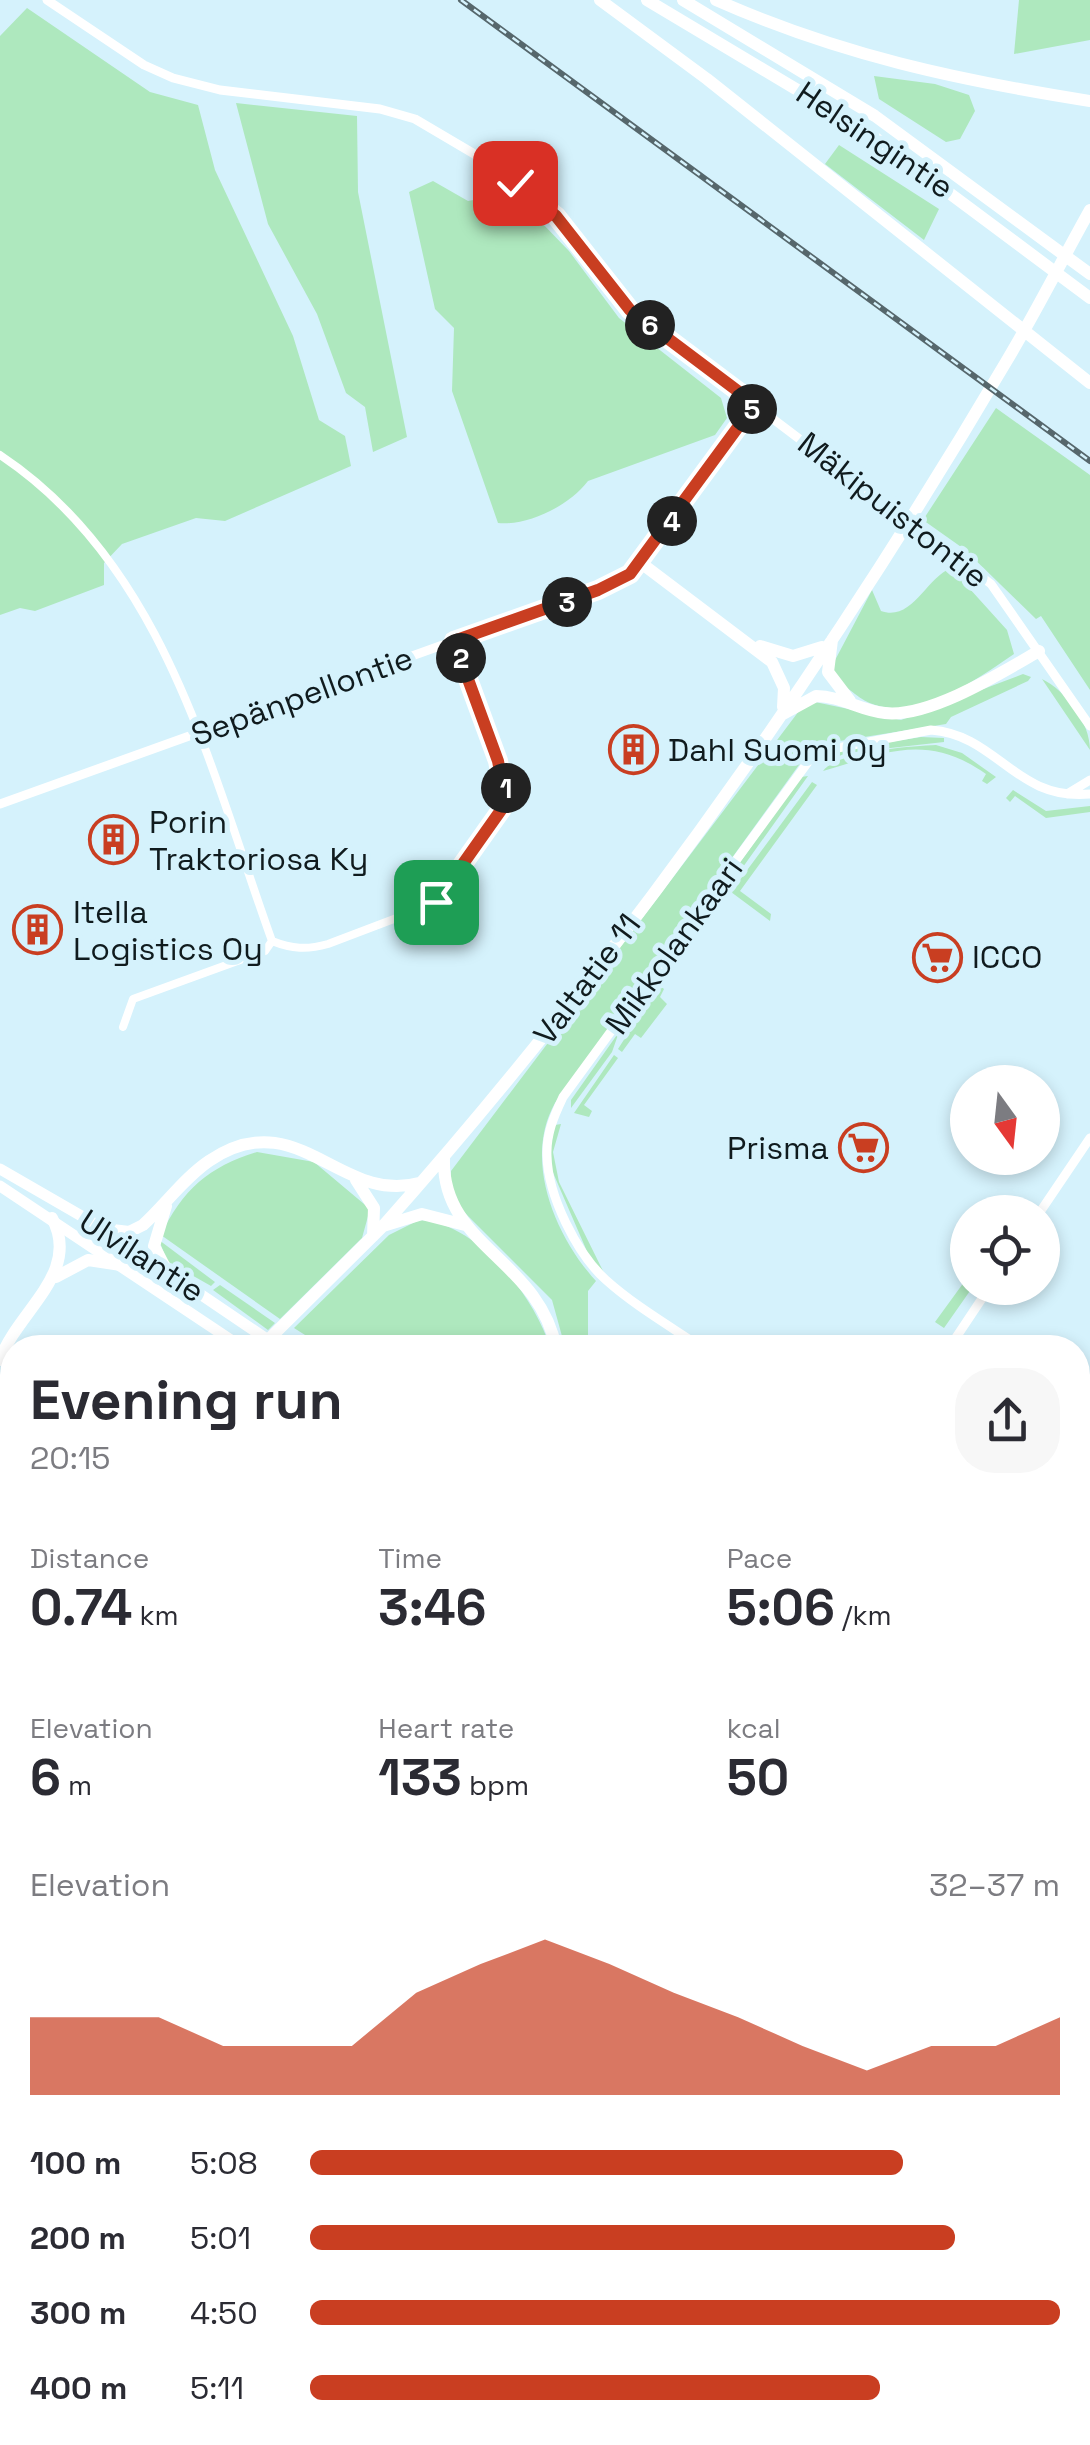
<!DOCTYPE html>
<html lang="en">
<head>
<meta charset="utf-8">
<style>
	:root { --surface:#fff; --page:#f7f7f7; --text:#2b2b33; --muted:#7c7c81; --accent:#c93e21 }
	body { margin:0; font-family:"Space Grotesk",sans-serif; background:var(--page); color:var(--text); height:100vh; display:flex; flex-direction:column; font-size:38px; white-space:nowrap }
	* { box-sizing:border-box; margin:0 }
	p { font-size:32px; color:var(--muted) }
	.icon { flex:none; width:55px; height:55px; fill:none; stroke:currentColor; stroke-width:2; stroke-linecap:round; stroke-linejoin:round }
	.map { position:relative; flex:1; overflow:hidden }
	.drawer { position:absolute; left:0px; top:1335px; width:1090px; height:1110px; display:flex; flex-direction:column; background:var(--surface); border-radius:40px 40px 0 0; box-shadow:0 5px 15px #0003 }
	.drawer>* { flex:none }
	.needle { width:65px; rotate:165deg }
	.tools { position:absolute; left:950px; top:1065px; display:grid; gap:20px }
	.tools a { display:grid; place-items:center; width:110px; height:110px; border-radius:50%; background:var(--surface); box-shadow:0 5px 15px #0003; font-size:50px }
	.pin { position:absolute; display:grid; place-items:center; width:85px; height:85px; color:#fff; margin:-42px; border-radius:20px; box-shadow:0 5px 15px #0006 }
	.km { position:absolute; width:50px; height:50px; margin:-25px; border-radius:50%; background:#222; color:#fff; font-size:28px; line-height:50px; text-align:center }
	.round { display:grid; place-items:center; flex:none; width:105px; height:105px; border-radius:40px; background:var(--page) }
	.overview { display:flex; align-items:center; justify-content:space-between; height:170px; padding:0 30px }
	h1 { font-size:55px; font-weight:700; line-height:75px }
	.stats { display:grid; grid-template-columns:repeat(3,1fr); gap:15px; height:170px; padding:10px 30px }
	.stats div { display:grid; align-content:center }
	.stats b { font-size:50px; font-weight:700 }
	.stats small { font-size:28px; font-weight:400 }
	.stats p { font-size:28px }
	.chart { height:280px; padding:20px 30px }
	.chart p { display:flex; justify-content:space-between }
	.chart svg { width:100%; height:180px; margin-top:10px; fill:var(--accent); opacity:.7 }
	ul { padding:0 30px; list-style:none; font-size:32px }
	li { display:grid; grid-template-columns:160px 120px 1fr; align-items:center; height:75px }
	li i { height:25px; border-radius:12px; background:var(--accent) }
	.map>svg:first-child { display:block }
	.green { fill:#aee8be }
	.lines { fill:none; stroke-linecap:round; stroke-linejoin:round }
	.minor { stroke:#fff; stroke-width:8 }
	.tertiary { stroke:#fff; stroke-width:9 }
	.secondary { stroke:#fff; stroke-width:10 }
	.primary { stroke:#fff; stroke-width:11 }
	.trunk { stroke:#fff; stroke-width:12 }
	.rail-casing { stroke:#56676c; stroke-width:6 }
	.rail { stroke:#d5f2fc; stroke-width:2.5; stroke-dasharray:8; stroke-linecap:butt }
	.route-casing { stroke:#fff; stroke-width:20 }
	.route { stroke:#c93e21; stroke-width:12 }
	.labels { text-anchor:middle; stroke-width:10; stroke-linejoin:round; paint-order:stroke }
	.street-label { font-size:32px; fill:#101b1e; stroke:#d5f2fc }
	.poi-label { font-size:32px; fill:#101b1e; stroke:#d5f2fc; text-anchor:start }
</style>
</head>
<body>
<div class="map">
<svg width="1090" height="2445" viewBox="0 0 1090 2445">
	<rect width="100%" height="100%" fill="#d5f2fc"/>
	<path class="green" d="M 1019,0 L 1090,0 L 1090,40 L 1014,54 Z
		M 27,8 L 150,92 L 198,105 L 215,170 L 293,336 L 319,420 L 345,436 L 351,466 L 225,521 L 196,518 L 122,544 L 104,563 L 104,585 L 35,611 L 20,608 L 0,615 L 0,36 Z
		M 874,76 L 935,84 L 969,95 L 975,111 L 960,139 L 946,142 L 879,99 Z
		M 236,103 L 357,116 L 358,192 L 407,437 L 373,452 L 365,407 L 346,393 L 317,314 L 268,224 Z
		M 839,145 L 939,209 L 924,240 L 825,164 Z
		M 433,181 L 468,201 L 502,195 L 541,222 L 569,251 L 619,318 L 721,398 L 727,418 L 715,435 L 588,481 C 570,505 529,526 498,523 L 452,391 L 454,328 L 435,309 L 409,192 Z
		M 996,408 L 1090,475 L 1090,690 L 1041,616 L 1036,619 L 964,549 L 923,520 Z
		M 951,568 L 1007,630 L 1014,654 C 973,682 903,733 855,694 C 844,685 833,679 833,664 L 872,590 L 881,611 C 912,622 926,578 951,568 Z
		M 1023,674 L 1031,677 L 1028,681 L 951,717 L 946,724 L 833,742 L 804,758 L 555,1103 C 523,1160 555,1236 596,1281 L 588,1291 L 588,1347 L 565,1347 L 552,1300 L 461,1209 L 451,1194 L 451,1171 L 802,707 L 815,702 L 901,720 Z
		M 1042,679 C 1066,691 1090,722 1090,750 Z
		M 921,737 L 944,738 L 944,742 L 846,753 L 821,764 L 822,758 L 845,749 Z
		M 936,745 L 962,753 L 996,777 L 987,784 L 982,781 L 986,774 C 926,732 885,753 823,771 C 836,752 910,746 936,745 Z
		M 808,776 L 728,888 L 726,882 L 801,777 Z
		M 812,782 L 817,785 L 740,891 L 771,914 L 770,921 L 731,892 Z
		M 1013,790 L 1046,811 L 1090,806 L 1090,812 L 1046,818 L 1015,796 L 1010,802 L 1006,798 Z
		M 659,985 L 664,989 L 660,997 L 667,1004 L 641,1038 L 635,1034 L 622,1052 L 618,1049 Z
		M 619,1032 L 612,1052 L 571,1108 L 571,1100 Z
		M 614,1055 L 618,1058 L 584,1105 L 592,1111 L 589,1117 L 574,1113 Z
		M 561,1124 L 553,1152 L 559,1182 L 605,1275 L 589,1256 L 551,1168 L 549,1153 L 555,1125 Z
		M 257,1152 L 314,1162 L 370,1209 L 362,1238 L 280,1319 L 161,1235 C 182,1190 210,1166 257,1152 Z
		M 419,1220 C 477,1222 534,1296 550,1347 L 324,1347 L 294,1328 L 389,1235 Z
		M 159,1240 L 215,1282 L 211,1286 L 167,1261 Z
		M 967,1278 L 968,1288 L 972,1288 L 944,1328 L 935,1322 Z
		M 220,1285 L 275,1323 L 268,1330 L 213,1290 Z"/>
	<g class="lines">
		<path class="minor" d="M 0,455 C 164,564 209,766 272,941 C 292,949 307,950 328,944 L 436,903 L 506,803 L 498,761 L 454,641
			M 123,1027 L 133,999 L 265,951 L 272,941
			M 1078,2420 L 1090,2385
			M 1069,2445 L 1073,2432"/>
		<path class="tertiary" d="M 47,0 L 144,65 L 173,78 L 220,90 L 380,109 L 415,119 L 476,155 L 556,216 L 629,310 L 991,584 L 1090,726
			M 1067,794 L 1090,780
			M 0,804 L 615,583 L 641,563 L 755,404
			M 1040,1212 L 1090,1138
			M 702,1348 C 670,1326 635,1306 606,1280 C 577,1254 548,1196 547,1156 C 546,1134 554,1116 563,1097 L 808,762 L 822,751 L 931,730 C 998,735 1015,801 1090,794
			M 949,1348 L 989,1288
			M 1078,2127 L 1090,2096
			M 1078,2170 L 1090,2174
			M 968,2445 L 972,2432"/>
		<path class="secondary" d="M 1078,1689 L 1090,1696
			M 1078,1989 L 1090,1980
			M 692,2445 L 697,2432"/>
		<path class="primary" d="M 0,1169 L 104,1229 L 280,1348
			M 0,1186 L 243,1348
			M 1078,1890 L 1090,1899"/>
		<path class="trunk" d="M 600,0 L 707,79 L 1090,383
			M 647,0 L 866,131 L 1090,298
			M 683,0 L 875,116 L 1090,274
			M 716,0 C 840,55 957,80 1090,101
			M 641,563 L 772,662 L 784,688 L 783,707
			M 832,640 L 828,672 L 850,701
			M 760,646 L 793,656 L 822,647
			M 783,714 L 816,696 C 841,696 861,711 885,713 C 929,718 1001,673 1039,651
			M 444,1158 C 441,1246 539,1259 556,1348
			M 356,1180 L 374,1208 L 373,1236
			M 166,1206 L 154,1246 L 167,1271
			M 383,1226 C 618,962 826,667 1006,362 C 1036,312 1062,260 1090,210
			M 104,1229 L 129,1232 L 143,1225 C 165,1205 184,1178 209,1161 C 297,1101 340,1205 419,1183
			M 56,1277 L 88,1260 L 121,1265
			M 260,1348 L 383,1226 L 422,1214 L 465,1225
			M 0,1360 C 17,1311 82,1273 52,1218
			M 0,1426 L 12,1456
			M 0,1563 L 12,1554"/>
		<defs>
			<path id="rail" d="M 461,0 L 1090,461
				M 1078,2023 L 1090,2011
				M 150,2445 L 196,2432
				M 772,2445 L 778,2432"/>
		</defs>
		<use href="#rail" class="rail-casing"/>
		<use href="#rail" class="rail"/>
	</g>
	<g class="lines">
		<defs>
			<path id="route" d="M 436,902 L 506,803 L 498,761 L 454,641 L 598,590 L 630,574 L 755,404 L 630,310 L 556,216 L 515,183"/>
		</defs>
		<use href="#route" class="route-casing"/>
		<use href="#route" class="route"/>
	</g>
	<defs>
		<symbol id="building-ring" viewBox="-11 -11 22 22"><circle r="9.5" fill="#d5f2fc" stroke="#c93e21" stroke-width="1.5"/><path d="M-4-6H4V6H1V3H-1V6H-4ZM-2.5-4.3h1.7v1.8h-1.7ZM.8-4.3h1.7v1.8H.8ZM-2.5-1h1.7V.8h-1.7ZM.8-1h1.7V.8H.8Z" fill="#c93e21"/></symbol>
		<symbol id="supermarket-ring" viewBox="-11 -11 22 22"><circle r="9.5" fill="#d5f2fc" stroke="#c93e21" stroke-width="1.5"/><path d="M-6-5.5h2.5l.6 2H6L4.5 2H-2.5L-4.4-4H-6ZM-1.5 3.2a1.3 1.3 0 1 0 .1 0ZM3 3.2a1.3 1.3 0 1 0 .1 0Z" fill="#c93e21"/></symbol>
	</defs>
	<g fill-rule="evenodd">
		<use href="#building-ring" x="606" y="722" width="55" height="55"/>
		<use href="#building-ring" x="86" y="812" width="55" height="55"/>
		<use href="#building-ring" x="10" y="902" width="55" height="55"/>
		<use href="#supermarket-ring" x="910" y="930" width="55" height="55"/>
		<use href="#supermarket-ring" x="836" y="1120" width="55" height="55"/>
	</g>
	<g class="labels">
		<g class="street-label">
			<text transform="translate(875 140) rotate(34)" y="11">Helsingintie</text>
			<text transform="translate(893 510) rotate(38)" y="11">Mäkipuistontie</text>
			<text transform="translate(302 696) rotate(-20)" y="11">Sepänpellontie</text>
			<text transform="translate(674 946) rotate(-54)" y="11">Mikkolankaari</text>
			<text transform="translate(587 979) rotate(-53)" y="11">Valtatie 11</text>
			<text transform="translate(142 1256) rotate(33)" y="11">Ulvilantie</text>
		</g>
		<g class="poi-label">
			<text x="668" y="761">Dahl Suomi Oy</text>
			<text x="149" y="833">Porin<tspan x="149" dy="37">Traktoriosa Ky</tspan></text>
			<text x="73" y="923">Itella<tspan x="73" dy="37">Logistics Oy</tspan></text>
			<text x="972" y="968">ICCO</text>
			<text x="829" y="1159" text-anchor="end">Prisma</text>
		</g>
	</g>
</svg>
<div class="tools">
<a><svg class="needle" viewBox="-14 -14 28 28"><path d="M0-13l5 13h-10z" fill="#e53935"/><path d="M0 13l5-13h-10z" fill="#7c7c81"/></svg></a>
<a><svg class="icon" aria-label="locate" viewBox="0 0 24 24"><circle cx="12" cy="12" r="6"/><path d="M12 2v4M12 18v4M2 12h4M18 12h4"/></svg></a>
</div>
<div class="pin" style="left:436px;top:902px;background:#1e9e55"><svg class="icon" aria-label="arrive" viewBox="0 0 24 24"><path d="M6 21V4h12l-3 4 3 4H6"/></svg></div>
<div class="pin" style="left:515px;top:183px;background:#d93025"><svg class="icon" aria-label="check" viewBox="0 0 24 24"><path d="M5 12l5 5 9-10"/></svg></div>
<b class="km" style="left:506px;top:788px">1</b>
<b class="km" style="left:461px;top:658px">2</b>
<b class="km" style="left:567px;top:602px">3</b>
<b class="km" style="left:672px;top:521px">4</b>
<b class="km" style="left:752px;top:409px">5</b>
<b class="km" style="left:650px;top:325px">6</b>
<section class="drawer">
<div class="overview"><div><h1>Evening run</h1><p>20:15</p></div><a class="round"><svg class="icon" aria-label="share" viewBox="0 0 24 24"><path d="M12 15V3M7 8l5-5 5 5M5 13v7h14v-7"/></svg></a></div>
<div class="stats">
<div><p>Distance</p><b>0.74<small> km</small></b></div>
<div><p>Time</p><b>3:46</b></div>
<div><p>Pace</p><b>5:06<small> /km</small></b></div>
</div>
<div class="stats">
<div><p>Elevation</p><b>6<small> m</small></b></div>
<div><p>Heart rate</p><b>133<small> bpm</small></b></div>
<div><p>kcal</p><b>50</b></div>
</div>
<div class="chart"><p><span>Elevation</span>32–37 m</p>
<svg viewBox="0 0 160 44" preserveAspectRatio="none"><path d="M0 44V25L10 25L20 25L30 32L40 32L50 32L60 19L70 12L80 6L90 12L100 19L110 25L120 32L130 38L140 32L150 32L160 25V44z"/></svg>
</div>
<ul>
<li><b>100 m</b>5:08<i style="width:79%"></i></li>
<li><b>200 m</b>5:01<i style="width:86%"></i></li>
<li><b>300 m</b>4:50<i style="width:100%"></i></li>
<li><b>400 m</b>5:11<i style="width:76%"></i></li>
</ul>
</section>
</div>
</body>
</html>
